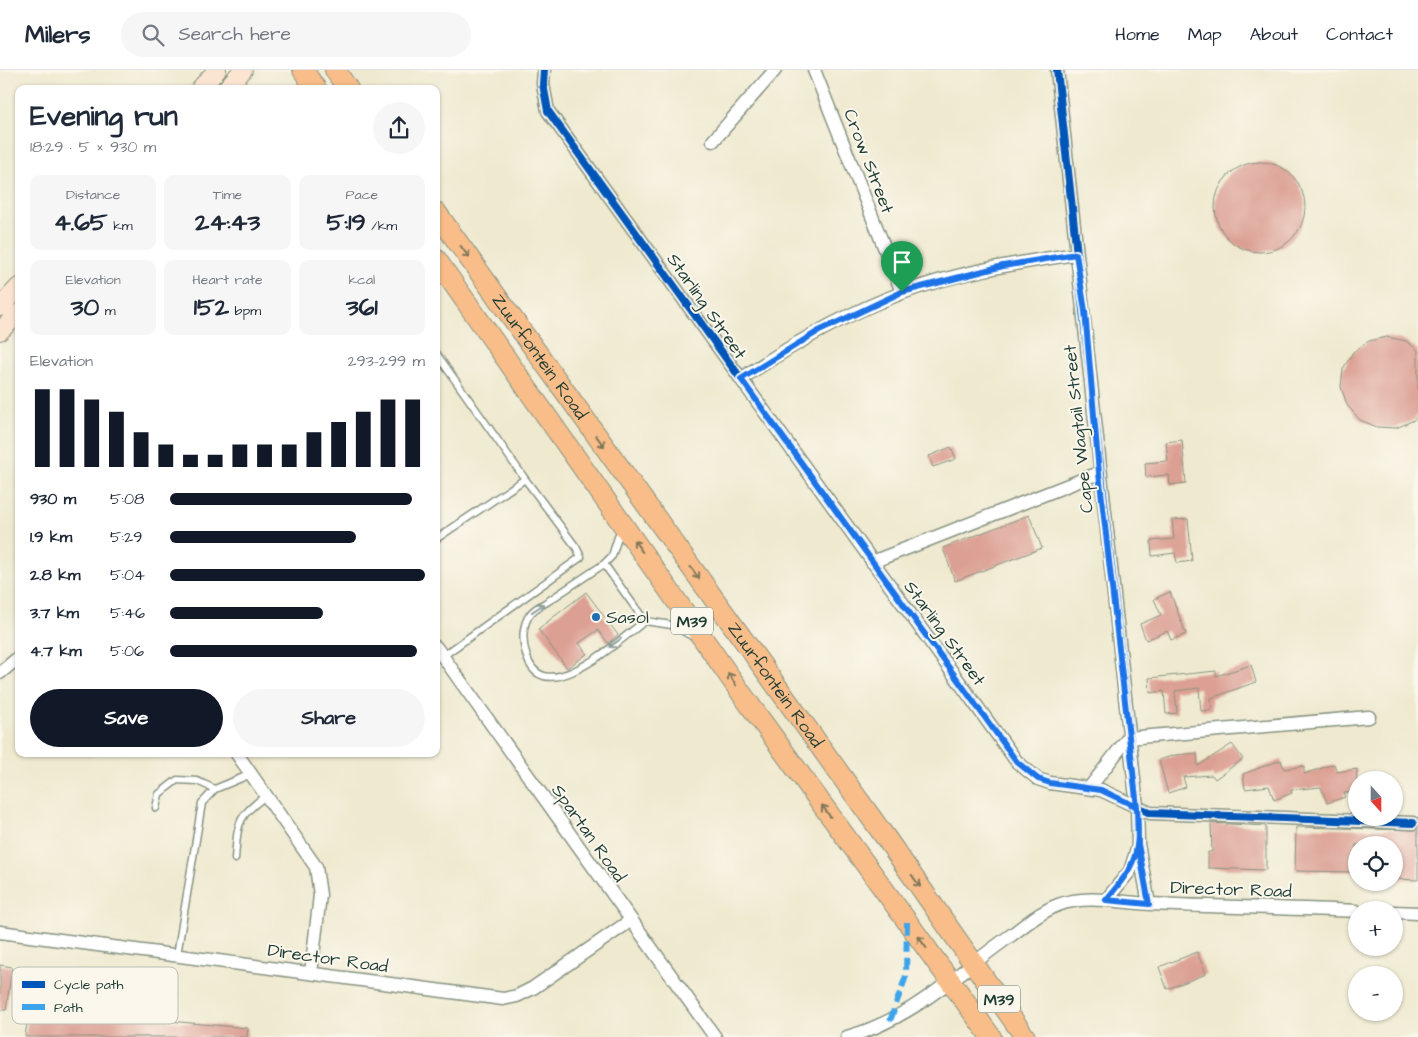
<!DOCTYPE html>
<html lang="en">
<head>
<meta charset="utf-8">
<style>
	:root { --surface:#fff; --page:#f6f6f7; --text:#1f2937; --muted:#747a83; --line:#e0e1e3; --accent:#111827 }
	body { margin:0; font-family:"Architects Daughter",sans-serif; background:var(--page); color:var(--text); height:100vh; display:flex; flex-direction:column; font-size:19px; white-space:nowrap }
	* { box-sizing:border-box; margin:0 }
	p { font-size:16px; color:var(--muted) }
	.icon { flex:none; width:28px; height:28px; fill:none; stroke:currentColor; stroke-width:2; stroke-linecap:round; stroke-linejoin:round }
	.map { position:relative; flex:1; overflow:hidden }
	.details { position:absolute; left:15px; top:15px; width:425px; height:672px; display:flex; flex-direction:column; background:var(--surface); border-radius:10px; box-shadow:0 1px 4px #0004 }
	.details>* { flex:none }
	.needle { width:32px; rotate:159deg }
	.tools { position:absolute; left:1348px; top:701px; display:grid; gap:10px }
	.tools a { display:grid; place-items:center; width:55px; height:55px; border-radius:50%; background:var(--surface); box-shadow:0 1px 4px #0004; font-size:25px }
	.pin { position:absolute; display:grid; place-items:center; width:42px; height:42px; color:#fff; margin:-51px -21px; border-radius:50% 50% 50% 0; rotate:-45deg; box-shadow:0 0 5px #0007 }
	.pin .icon { rotate:45deg }
	.round { display:grid; place-items:center; flex:none; width:52px; height:52px; border-radius:26px; background:var(--page) }
	.summary { display:flex; align-items:center; justify-content:space-between; height:85px; padding:0 15px }
	h1 { font-size:28px; font-weight:700; line-height:38px }
	.figures { display:grid; grid-template-columns:repeat(3,1fr); gap:8px; height:85px; padding:5px 15px }
	.figures div { display:grid; align-content:center; border-radius:10px; background:var(--page); text-align:center }
	.figures b { font-size:25px; font-weight:700 }
	.figures small { font-size:14px; font-weight:400 }
	.figures p { font-size:14px }
	.chart { height:140px; padding:10px 15px }
	.chart p { display:flex; justify-content:space-between }
	.chart svg { width:100%; height:90px; margin-top:5px; stroke:var(--accent); stroke-width:6 }
	.button { display:flex; gap:10px; margin-top:auto; padding:10px 15px }
	.button a { flex:1; height:58px; border-radius:30px; background:var(--accent); color:#fff; font-size:20px; font-weight:700; line-height:58px; text-align:center }
	.button a+a { background:var(--page); color:var(--text) }
	ul { padding:0 15px; list-style:none; font-size:16px }
	li { display:grid; grid-template-columns:80px 60px 1fr; align-items:center; height:38px }
	li i { height:12px; border-radius:6px; background:var(--accent) }
	header { display:flex; align-items:center; gap:30px; box-sizing:border-box; height:70px; padding:0 25px; background:var(--surface); border-bottom:1px solid var(--line) }
	header strong { font-size:24px }
	nav { display:flex; gap:28px; margin-inline-start:auto; font-size:18px }
	.search { width:350px; height:45px; background:var(--page); display:flex; align-items:center; gap:12px; box-sizing:border-box; padding:0 18px; border-radius:28px; color:var(--muted); font-size:19px }
	.map>svg:first-child { display:block }
	.building { fill:#dc9f93 }
	.lines { fill:none; stroke-linecap:round; stroke-linejoin:round }
	.lane-casing { stroke:#879382; stroke-width:9 }
	.street-casing { stroke:#879382; stroke-width:15 }
	.secondary-casing { stroke:#879382; stroke-width:20 }
	.primary-casing { stroke:#879382; stroke-width:22 }
	.lane { stroke:#fff; stroke-width:6 }
	.street { stroke:#fff; stroke-width:12 }
	.secondary { stroke:#fce5d0; stroke-width:18 }
	.primary { stroke:#f8bd89; stroke-width:20 }
	.quiet { stroke:#3da4eb; stroke-width:6; stroke-dasharray:12 6; stroke-linecap:butt }
	.cycleway-casing { stroke:#fbf7ec; stroke-width:11 }
	.cycleway { stroke:#0057b8; stroke-width:8 }
	.oneway { stroke:#81775a }
	.oneway2 { stroke:#8f9e9a }
	.route-casing { stroke:#fff; stroke-width:10 }
	.route { stroke:#1a73e8; stroke-width:6 }
	.poi-dot { fill:#1f6fb2; stroke:#fbf7ec; stroke-width:2 }
	.labels { text-anchor:middle; stroke-width:4; stroke-linejoin:round; paint-order:stroke }
	.shield { fill:#fbf7ec; stroke:#61756b; stroke-width:1 }
	.shield-label { font-size:16px; font-weight:bold; fill:#1f3d34 }
	.street-label { font-size:18px; fill:#1f3d34; stroke:#fbf7ec }
	.poi-label { font-size:18px; fill:#1f3d34; stroke:#fbf7ec; text-anchor:start }
	.key { fill:#fbf7ec; stroke:#b9bfb5; stroke-width:1 }
	.key-label { font-size:14px; fill:#1f3d34 }
</style>
</head>
<body>
<header>
<strong>Milers</strong>
<div class="search"><svg class="icon" aria-label="search" viewBox="0 0 24 24"><circle cx="10" cy="10" r="6"/><path d="M15 15l6 6"/></svg>Search here</div>
<nav><a>Home</a><a>Map</a><a>About</a><a>Contact</a></nav>
</header>
<div class="map">
<svg width="1418" height="967" viewBox="0 0 1418 967">
	<rect width="100%" height="100%" fill="#fbf7ec"/>
	<filter id="ink" filterUnits="userSpaceOnUse"><feTurbulence type="fractalNoise" baseFrequency=".02" numOctaves="2"/><feDisplacementMap in="SourceGraphic" scale="10" xChannelSelector="R" yChannelSelector="G"/><feConvolveMatrix kernelMatrix="1 2 1 2 8 2 1 2 1" color-interpolation-filters="sRGB"/></filter>
	<filter id="wash" filterUnits="userSpaceOnUse"><feTurbulence type="fractalNoise" baseFrequency=".0096" numOctaves="4" result="noise"/><feDisplacementMap in="SourceGraphic" scale="20" xChannelSelector="R" yChannelSelector="G"/><feGaussianBlur stdDeviation="1.12" result="paint"/><feColorMatrix in="noise" values="0 0 0 0 0 0 0 0 0 0 0 0 0 0 0 0 0 1.4 0 .05"/><feComposite in="paint" operator="in"/></filter>
	<g filter="url(#wash)">
		<rect width="100%" height="100%" fill="#efe9cf"/>
		<g id="blocks">
			<path class="building" d="M1215 137a45 45 0 1 1 90 0a45 45 0 1 1-90 0Z
				M 1387,267 L 1406,271 L 1418,280 L 1418,345 L 1414,350 L 1396,358 L 1377,357 L 1360,350 L 1347,335 L 1341,317 L 1343,299 L 1353,282 L 1369,271 Z
				M 1182,370 L 1186,413 L 1170,415 L 1169,405 L 1146,407 L 1145,393 L 1168,391 L 1166,372 Z
				M 951,377 L 956,389 L 933,397 L 929,386 Z
				M 1029,445 L 1042,478 L 955,511 L 943,478 Z
				M 1188,449 L 1192,491 L 1177,493 L 1175,483 L 1152,486 L 1151,471 L 1174,469 L 1172,450 Z
				M 586,522 L 618,565 L 608,573 L 598,560 L 579,573 L 587,584 L 567,598 L 538,559 Z
				M 1170,522 L 1186,564 L 1171,570 L 1167,561 L 1146,570 L 1140,554 L 1161,545 L 1154,529 Z
				M 1251,595 L 1256,612 L 1211,628 L 1212,640 L 1201,641 L 1199,618 L 1175,621 L 1177,643 L 1166,644 L 1164,621 L 1150,623 L 1149,608 L 1216,601 L 1216,606 Z
				M 1232,674 L 1243,689 L 1215,709 L 1212,705 L 1183,707 L 1186,717 L 1168,723 L 1159,690 L 1175,685 L 1197,683 L 1198,696 Z
				M 1281,690 L 1284,699 L 1304,696 L 1304,704 L 1334,694 L 1337,702 L 1357,699 L 1356,722 L 1344,723 L 1345,727 L 1327,733 L 1321,717 L 1291,720 L 1292,723 L 1274,730 L 1269,716 L 1245,719 L 1243,704 Z
				M 1211,753 L 1266,756 L 1266,800 L 1208,798 L 1208,782 L 1212,782 Z
				M 1296,757 L 1418,760 L 1418,810 L 1394,809 L 1394,775 L 1356,775 L 1356,802 L 1295,801 Z
				M 1197,882 L 1206,904 L 1167,919 L 1159,897 Z
				M 0,895 L 12,897 L 6,940 L 0,940 Z
				M 35,898 L 101,907 L 97,940 L 130,945 L 132,932 L 171,938 L 169,951 L 248,958 L 247,967 L 25,967 Z"/>
		</g>
	</g>
	<g filter="url(#ink)">
		<use href="#blocks" fill-opacity="0" stroke="#879382" stroke-width="1"/>
		<g class="lines">
			<defs>
				<path id="lane" d="M 436,283 L 525,409
					M 621,458 L 612,486 L 604,494 C 586,506 568,518 550,530 C 544,534 535,538 531,543 C 522,554 522,571 526,584 C 542,644 620,569 645,551 L 672,555 L 692,566
					M 436,469 L 525,409 L 576,477 L 581,487 L 443,586
					M 604,494 L 645,551
					M 156,738 L 159,724 L 177,710 L 197,711 L 215,719
					M 235,789 C 238,753 236,747 267,725
					M 177,885 L 202,733 L 215,719 L 251,704"/>
				<path id="street" d="M 544,0 L 543,14 L 548,41 L 1017,692 L 1038,709 L 1050,713 L 1101,720 L 1150,743 L 1413,753
					M 814,0 L 902,222
					M 1057,0 L 1137,737 L 1138,774 L 1149,834
					M 713,71 L 775,0
					M 741,309 C 791,275 845,244 902,223 C 957,202 1018,193 1076,184
					M 872,492 L 1099,403
					M 436,577 L 715,967
					M 0,603 L 19,587
					M 237,684 L 316,797 L 320,825 L 311,903
					M 1090,717 L 1128,668 L 1369,647
					M 1106,830 L 1130,801 L 1138,776
					M 1394,842 L 1418,843
					M 0,862 L 503,929 L 517,926 L 533,918 L 630,851
					M 847,967 C 910,950 958,903 1010,866 C 1025,855 1040,842 1058,835 C 1088,824 1121,833 1152,834 C 1220,837 1288,838 1356,841"/>
				<path id="secondary" d="M 200,19 L 217,0
					M 226,19 L 243,0
					M 0,237 L 19,217
					M 0,261 L 19,243"/>
				<g id="primary">
					<path d="M 303,0 L 316,19"/>
					<path d="M 335,0 L 348,19"/>
					<path id="s1" d="M 436,142 L 888,771 L 1025,967"/>
					<path d="M 436,189 L 744,627 L 991,967"/>
				</g>
			</defs>
			<use href="#lane" class="lane-casing"/>
			<use href="#street" class="street-casing"/>
			<use href="#secondary" class="secondary-casing"/>
			<use href="#primary" class="primary-casing"/>
			<use href="#lane" class="lane"/>
			<use href="#street" class="street"/>
			<use href="#secondary" class="secondary"/>
			<use href="#primary" class="primary"/>
			<path class="quiet" d="M 890,951 L 906,906 L 907,852"/>
			<defs>
				<path id="cycleway" d="M 544,0 L 543,14 L 548,41 L 1017,692 L 1038,709 L 1050,713 L 1101,720 L 1150,743 L 1413,753
					M 1057,0 L 1137,737 L 1138,774 L 1149,834"/>
			</defs>
			<use href="#cycleway" class="cycleway-casing"/>
			<use href="#cycleway" class="cycleway"/>
		</g>
		<defs><path id="oneway-shaft" d="M-6 0H5M1.5-3L5.5 0L1.5 3" fill="none" stroke-width="1.6" stroke-linecap="round" stroke-linejoin="round" transform="scale(1.25)"/></defs>
		<g class="oneway">
			<use href="#oneway-shaft" transform="translate(465 182) rotate(54)"/>
			<use href="#oneway-shaft" transform="translate(600 371) rotate(54)"/>
			<use href="#oneway-shaft" transform="translate(638 476) rotate(-126)"/>
			<use href="#oneway-shaft" transform="translate(695 503) rotate(54)"/>
			<use href="#oneway-shaft" transform="translate(732 609) rotate(-123)"/>
			<use href="#oneway-shaft" transform="translate(826 741) rotate(-126)"/>
			<use href="#oneway-shaft" transform="translate(916 811) rotate(55)"/>
			<use href="#oneway-shaft" transform="translate(922 872) rotate(-126)"/>
		</g>
		<g class="oneway2">
			<use href="#oneway-shaft" transform="translate(538 538) rotate(-34)"/>
			<use href="#oneway-shaft" transform="translate(615 573) rotate(144)"/>
		</g>
	</g>
	<g class="lines" filter="url(#ink)">
		<defs>
			<path id="route" d="M 902,222 L 1003,196 L 1076,184 L 1085,241 L 1099,403 L 1137,737 C 1140,785 1137,793 1106,830 L 1149,834 L 1138,774 L 1137,737 L 1101,720 L 1050,713 L 1038,709 L 1017,692 L 741,309 L 817,262 L 902,222"/>
		</defs>
		<use href="#route" class="route-casing"/>
		<use href="#route" class="route"/>
	</g>
	<circle class="poi-dot" cx="596" cy="547" r="5"/>
	<g class="labels">
		<g class="shield">
			<rect x="671" y="537.5" width="42" height="27" rx="4"/>
			<rect x="978" y="915.5" width="42" height="27" rx="4"/>
		</g>
		<g class="shield-label">
			<text x="692" y="557">M39</text>
			<text x="999" y="935">M39</text>
		</g>
		<g class="street-label">
			<text transform="translate(869 91) rotate(69)" y="6">Crow Street</text>
			<text transform="translate(707 236) rotate(55)" y="6">Starling Street</text>
			<text dy="6" stroke="none"><textPath href="#s1" startOffset="178">Zuurfontein Road</textPath></text>
			<text transform="translate(1078 359) rotate(-96)" y="6">Cape Wagtail Street</text>
			<text transform="translate(945 563) rotate(54)" y="6">Starling Street</text>
			<text dy="6" stroke="none"><textPath href="#s1" startOffset="582">Zuurfontein Road</textPath></text>
			<text transform="translate(589 763) rotate(55)" y="6">Spartan Road</text>
			<text transform="translate(1231 819) rotate(2)" y="6">Director Road</text>
			<text transform="translate(328 888) rotate(8)" y="6">Director Road</text>
		</g>
		<g class="poi-label">
			<text x="606" y="553">Sasol</text>
		</g>
	</g>
	<rect x="12" y="897" width="166" height="57" rx="8" class="key"/>
	<rect x="22" y="911" width="23" height="7" fill="#0057b8"/>
	<rect x="22" y="934" width="23" height="6" fill="#3da4eb"/>
	<g class="key-label">
		<text x="54" y="919">Cycle path</text>
		<text x="54" y="942">Path</text>
	</g>
</svg>
<div class="tools">
<a><svg class="needle" viewBox="-14 -14 28 28"><path d="M0-13l5 13h-10z" fill="#e53935"/><path d="M0 13l5-13h-10z" fill="#747a83"/></svg></a>
<a><svg class="icon" aria-label="locate" viewBox="0 0 24 24"><circle cx="12" cy="12" r="6"/><path d="M12 2v4M12 18v4M2 12h4M18 12h4"/></svg></a>
<a>+</a>
<a>−</a>
</div>
<div class="pin" style="left:902px;top:222px;background:#1e9e55"><svg class="icon" aria-label="arrive" viewBox="0 0 24 24"><path d="M6 21V4h12l-3 4 3 4H6"/></svg></div>
<section class="details">
<div class="summary"><div><h1>Evening run</h1><p>18:29 · 5 × 930 m</p></div><a class="round"><svg class="icon" aria-label="share" viewBox="0 0 24 24"><path d="M12 15V3M7 8l5-5 5 5M5 13v7h14v-7"/></svg></a></div>
<div class="figures">
<div><p>Distance</p><b>4.65<small> km</small></b></div>
<div><p>Time</p><b>24:43</b></div>
<div><p>Pace</p><b>5:19<small> /km</small></b></div>
</div>
<div class="figures">
<div><p>Elevation</p><b>30<small> m</small></b></div>
<div><p>Heart rate</p><b>152<small> bpm</small></b></div>
<div><p>kcal</p><b>361</b></div>
</div>
<div class="chart"><p><span>Elevation</span>293–299 m</p>
<svg viewBox="0 0 160 44" preserveAspectRatio="none"><path d="M5 44V6M15 44V6M25 44V11M35 44V17M45 44V27M55 44V33M65 44V38M75 44V38M85 44V33M95 44V33M105 44V33M115 44V27M125 44V22M135 44V17M145 44V11M155 44V11"/></svg>
</div>
<ul>
<li><b>930 m</b>5:08<i style="width:95%"></i></li>
<li><b>1.9 km</b>5:29<i style="width:73%"></i></li>
<li><b>2.8 km</b>5:04<i style="width:100%"></i></li>
<li><b>3.7 km</b>5:46<i style="width:60%"></i></li>
<li><b>4.7 km</b>5:06<i style="width:97%"></i></li>
</ul>
<div class="button"><a>Save</a><a>Share</a></div>
</section>
</div>
</body>
</html>
